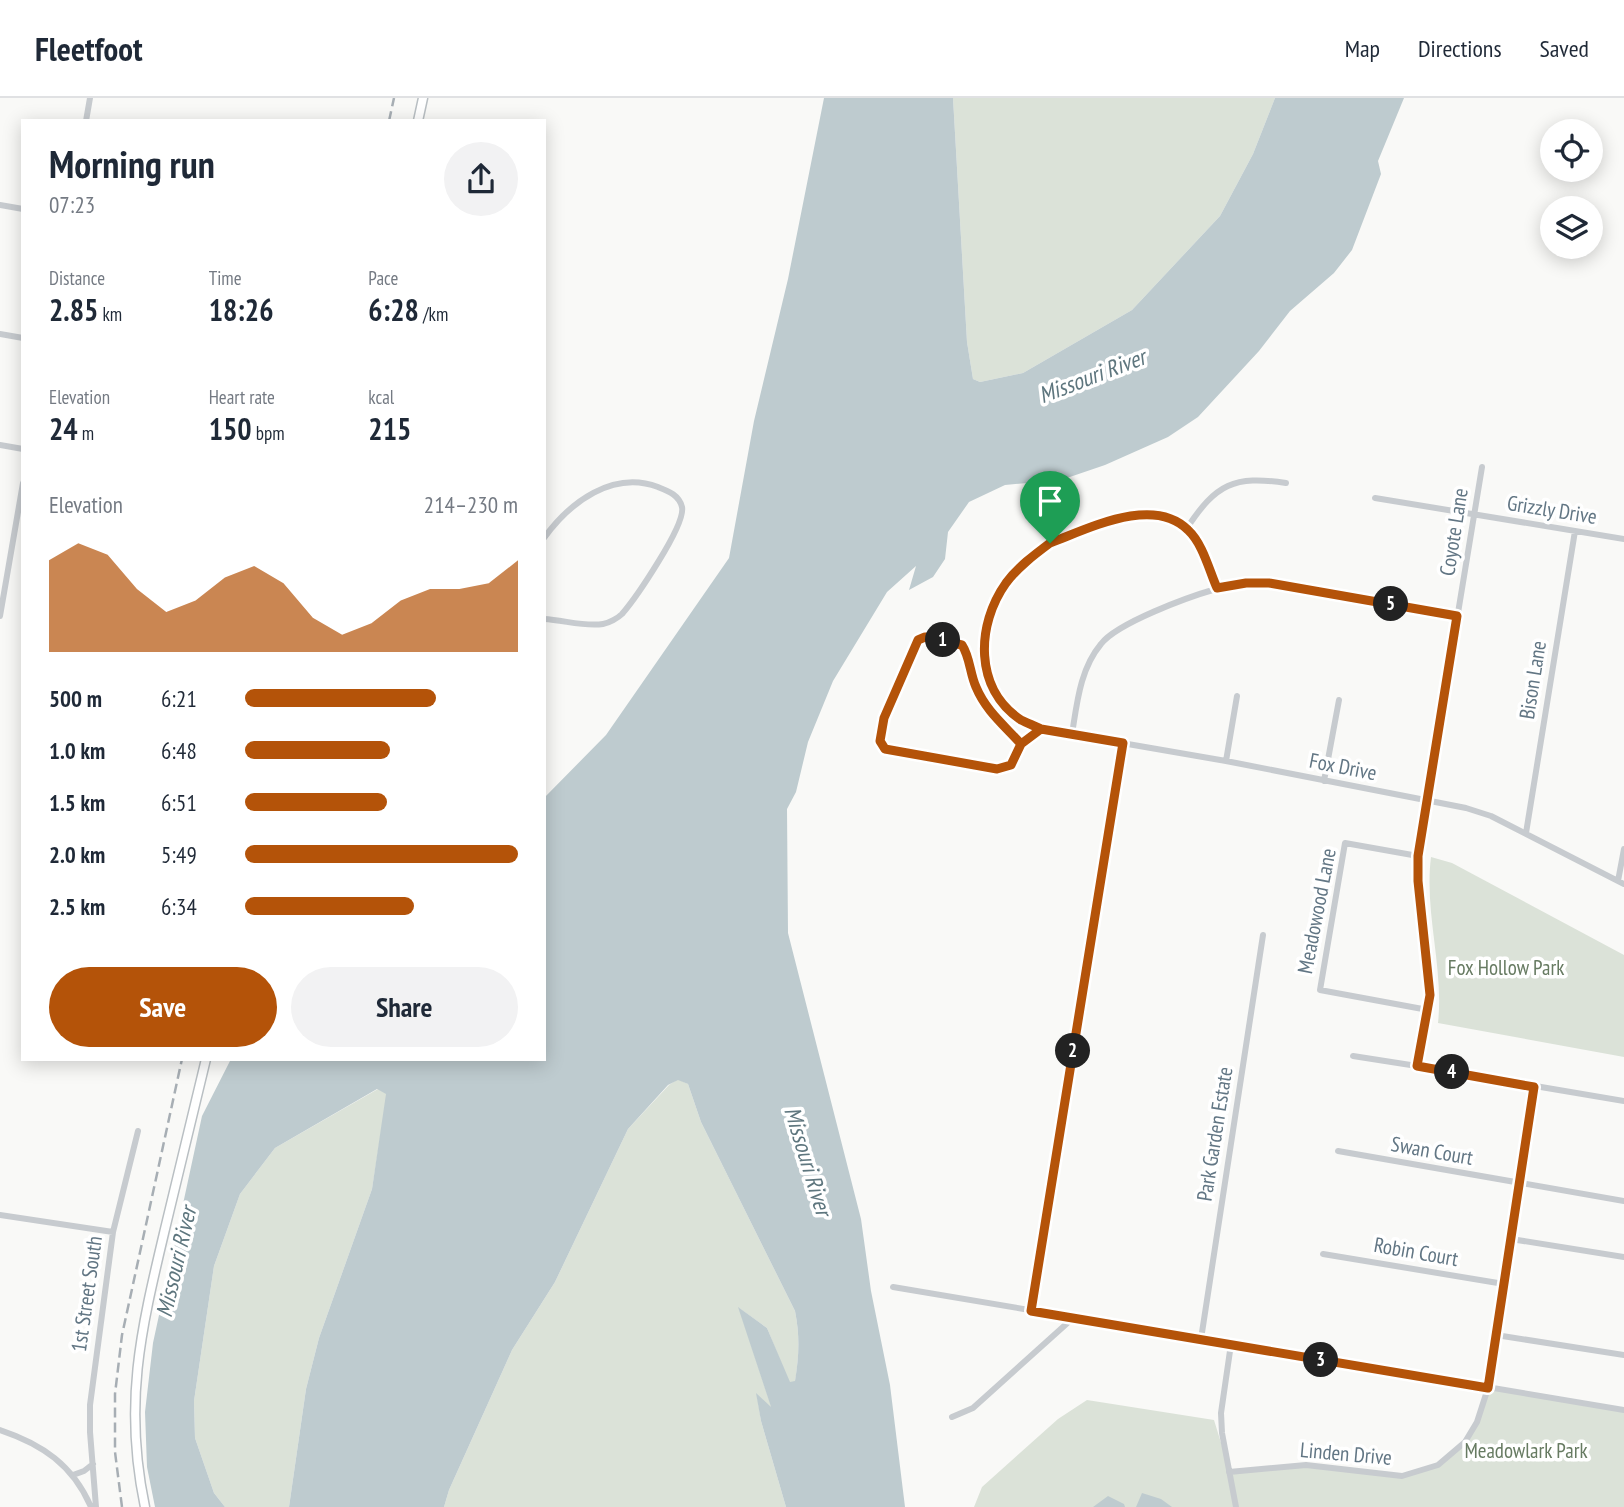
<!DOCTYPE html>
<html lang="en">
<head>
<meta charset="utf-8">
<style>
	:root { --surface:#fff; --page:#f2f2f3; --text:#1f2937; --muted:#747a83; --line:#e0e1e3; --accent:#b45309 }
	body { margin:0; font-family:"PT Sans Narrow",sans-serif; background:var(--page); color:var(--text); height:100vh; display:flex; flex-direction:column; font-size:26px; white-space:nowrap }
	* { box-sizing:border-box; margin:0 }
	p { font-size:23px; color:var(--muted) }
	.icon { flex:none; width:38px; height:38px; fill:none; stroke:currentColor; stroke-width:2; stroke-linecap:round; stroke-linejoin:round }
	.map { position:relative; flex:1; overflow:hidden }
	.details { position:absolute; left:21px; top:21px; width:525px; height:942px; display:flex; flex-direction:column; background:var(--surface); border-radius:0px; box-shadow:0 4px 18px #0003 }
	.details>* { flex:none }
	.buttons { position:absolute; left:1540px; top:21px; display:grid; gap:14px }
	.buttons a { display:grid; place-items:center; width:63px; height:63px; border-radius:50%; background:var(--surface); box-shadow:0 4px 18px #0003; font-size:35px }
	.pin { position:absolute; display:grid; place-items:center; width:60px; height:60px; color:#fff; margin:-72px -30px; border-radius:50% 50% 50% 0; rotate:-45deg; box-shadow:0 0 7px #0007 }
	.pin .icon { rotate:45deg }
	.km { position:absolute; width:35px; height:35px; margin:-18px; border-radius:50%; background:#222; color:#fff; font-size:19px; line-height:35px; text-align:center }
	.round { display:grid; place-items:center; flex:none; width:74px; height:74px; border-radius:37px; background:var(--page) }
	.headline { display:flex; align-items:center; justify-content:space-between; height:119px; padding:0 28px }
	h1 { font-size:38px; font-weight:600; line-height:52px }
	.metrics { display:grid; grid-template-columns:repeat(3,1fr); gap:10px; height:119px; padding:7px 28px }
	.metrics div { display:grid; align-content:center }
	.metrics b { font-size:30px; font-weight:600 }
	.metrics small { font-size:19px; font-weight:400 }
	.metrics p { font-size:19px }
	.chart { height:196px; padding:14px 28px }
	.chart p { display:flex; justify-content:space-between }
	.chart svg { width:100%; height:126px; margin-top:7px; fill:var(--accent); opacity:.7 }
	.primary-button { display:flex; gap:14px; margin-top:auto; padding:14px 28px }
	.primary-button a { flex:1; height:80px; border-radius:42px; background:var(--accent); color:#fff; font-size:28px; font-weight:600; line-height:80px; text-align:center }
	.primary-button a+a { background:var(--page); color:var(--text) }
	ul { padding:0 28px; list-style:none; font-size:23px }
	li { display:grid; grid-template-columns:112px 84px 1fr; align-items:center; height:52px }
	li i { height:18px; border-radius:9px; background:var(--accent) }
	header { display:flex; align-items:center; gap:42px; box-sizing:border-box; height:98px; padding:0 35px; background:var(--surface); border-bottom:2px solid var(--line) }
	header strong { font-size:33px }
	nav { display:flex; gap:38px; margin-inline-start:auto; font-size:24px }
	.map>svg:first-child { display:block }
	.green { fill:#dbe2d8 }
	.water { fill:#becbcf }
	.lines { fill:none; stroke-linecap:round; stroke-linejoin:round }
	.secondary-casing { stroke:#b9bfc3; stroke-width:11 }
	.street { stroke:#c7cbcf; stroke-width:6 }
	.secondary { stroke:#fff; stroke-width:8 }
	.rail { stroke:#a7aeb4; stroke-width:2.5; stroke-dasharray:10 5; stroke-linecap:butt }
	.route-casing { stroke:#fff; stroke-width:14 }
	.route { stroke:#b45309; stroke-width:9 }
	.labels { text-anchor:middle; stroke-width:7; stroke-linejoin:round; paint-order:stroke }
	.street-label { font-size:21px; fill:#627684; stroke:#fff }
	.park-label { font-size:21px; fill:#677b62; stroke:#fff }
	.water-label { font-size:23px; font-style:italic; fill:#5e767e; stroke:#fff }
</style>
</head>
<body>
<header>
<strong>Fleetfoot</strong>
<nav><a>Map</a><a>Directions</a><a>Saved</a></nav>
</header>
<div class="map">
<svg width="1624" height="1409" viewBox="0 0 1624 1409">
	<rect width="100%" height="100%" fill="#f9f9f7"/>
	<path class="green" d="M 953,0 L 1275,0 L 1253,56 L 1220,118 L 1132,212 L 1023,275 L 980,284 L 973,281 L 967,244 Z
		M 1431,759 L 1452,765 L 1624,857 L 1624,959 L 1438,925 C 1444,869 1424,814 1431,759 Z
		M 678,981 L 688,986 L 701,1024 L 795,1213 C 800,1238 799,1259 795,1284 L 789,1284 L 767,1230 L 739,1210 L 772,1311 L 757,1297 L 761,1323 L 786,1409 L 444,1409 L 449,1392 L 512,1252 L 555,1184 L 628,1031 L 669,987 Z
		M 378,991 L 387,996 L 372,1091 L 319,1240 L 306,1291 L 289,1409 L 225,1409 L 214,1395 L 195,1340 L 194,1303 L 214,1168 L 240,1096 L 275,1050 Z
		M 1488,1290 L 1624,1312 L 1624,1409 L 974,1409 L 982,1389 L 1058,1321 L 1087,1302 L 1214,1322 L 1230,1374 L 1306,1367 L 1402,1378 L 1438,1367 L 1465,1344 L 1477,1324 Z"/>
	<path class="water" d="M 824,0 L 953,0 L 967,244 L 973,281 L 980,284 L 1023,275 L 1132,212 L 1220,118 L 1253,56 L 1275,0 L 1404,0 L 1378,63 L 1381,76 L 1352,152 L 1334,175 L 1290,213 L 1259,253 L 1198,319 L 1168,339 L 1105,367 L 1061,382 L 1005,387 L 969,404 L 948,434 L 945,461 L 933,479 L 909,492 L 916,468 L 887,494 L 833,583 L 808,644 L 796,694 L 787,711 L 788,835 L 861,1121 L 871,1193 L 890,1287 L 905,1409 L 786,1409 L 761,1323 L 756,1295 L 771,1309 L 738,1209 L 767,1230 L 790,1284 L 795,1283 C 799,1258 800,1238 795,1213 L 701,1024 L 688,986 L 678,982 L 668,987 L 628,1031 L 555,1184 L 512,1252 L 449,1392 L 444,1409 L 289,1409 L 306,1291 L 319,1240 L 372,1091 L 386,996 L 377,991 L 275,1050 L 240,1096 L 214,1168 L 194,1303 L 195,1340 L 214,1395 L 225,1409 L 155,1409 L 147,1369 L 145,1314 L 153,1245 L 202,1018 L 231,961 L 544,961 L 544,700 L 606,637 L 729,460 L 754,323 L 788,181 Z
		M 1142,1395 L 1161,1401 L 1172,1409 L 1136,1409 Z
		M 1108,1398 L 1124,1406 L 1125,1409 L 1093,1409 Z"/>
	<g class="lines">
		<defs>
			<path id="secondary" d="M 418,23 L 423,0
				M 145,1409 C 123,1305 141,1232 165,1131 C 179,1074 192,1018 206,961"/>
		</defs>
		<use href="#secondary" class="secondary-casing"/>
		<path class="street" d="M 86,23 L 90,0
			M 0,107 L 23,111
			M 0,236 L 23,240
			M 0,347 L 23,351
			M 1482,369 L 1418,758 L 1418,783 L 1430,897 L 1417,968 L 1624,1003
			M 1375,400 L 1624,441
			M 1187,430 C 1216,386 1234,377 1286,385
			M 544,440 C 570,404 613,372 658,389 C 668,393 679,397 682,409 C 686,427 635,501 622,516 C 618,520 609,525 603,526 C 584,529 564,522 544,521
			M 1217,490 C 1209,472 1202,441 1186,429 C 1156,408 1125,417 1094,428 C 1067,439 1041,447 1020,468 C 983,505 971,561 1003,603 C 1008,610 1015,617 1022,622 C 1028,626 1035,628 1041,631 L 1226,663 L 1466,710 L 1491,718 L 1624,786
			M 0,518 L 23,385
			M 1072,636 C 1077,605 1080,571 1101,546 C 1117,525 1188,499 1216,491 C 1233,486 1251,485 1269,485 L 1457,518
			M 1021,646 C 1004,627 986,613 976,589 C 970,576 970,559 962,547 L 921,539 C 911,554 880,626 880,642 C 880,648 882,647 885,651 L 997,671 C 1015,669 1012,655 1023,645 C 1028,639 1035,635 1041,631
			M 1226,663 L 1237,598
			M 1324,683 L 1339,602
			M 1526,735 L 1575,433
			M 1418,758 L 1345,745 L 1320,892 L 1428,912
			M 1618,783 L 1624,751
			M 1353,958 L 1417,968
			M 1338,1053 L 1624,1103
			M 0,1117 L 113,1134
			M 1511,1141 L 1624,1159
			M 1323,1156 L 1504,1186
			M 893,1189 L 1624,1312
			M 1031,1213 L 1123,645
			M 1496,1237 L 1624,1257
			M 1201,1241 L 1263,837
			M 1231,1246 L 1221,1315 L 1222,1335 L 1236,1409
			M 952,1319 L 973,1310 L 1073,1220
			M 0,1332 C 42,1346 73,1367 91,1409
			M 1229,1374 L 1306,1367 L 1402,1378 L 1438,1367 L 1465,1344 L 1477,1324 L 1488,1290 L 1534,989
			M 73,1377 L 84,1373 L 93,1366
			M 96,1409 L 90,1334 L 90,1307 L 113,1134 L 138,1033"/>
		<use href="#secondary" class="secondary"/>
		<path class="rail" d="M 389,23 L 394,0
			M 122,1409 L 115,1354 L 115,1296 L 122,1237 L 182,961"/>
	</g>
	<g class="lines">
		<defs>
			<path id="route" d="M 1050,445 C 1034,457 1018,469 1006,485 C 976,527 974,591 1021,622 C 1027,625 1035,628 1041,631 L 1021,646 L 1011,667 L 997,671 L 885,651 L 880,643 L 884,620 L 918,542 L 925,539 L 962,547 C 970,559 970,576 976,589 C 986,613 1004,627 1021,646 L 1041,631 L 1123,645 L 1031,1213 L 1488,1290 L 1534,989 L 1417,968 L 1430,897 L 1418,783 L 1418,758 L 1457,518 L 1269,485 L 1246,485 L 1217,490 C 1209,472 1203,446 1188,432 C 1153,397 1088,431 1050,445"/>
		</defs>
		<use href="#route" class="route-casing"/>
		<use href="#route" class="route"/>
	</g>
	<g class="labels">
		<g class="street-label">
			<text transform="translate(1552 412) rotate(9)" y="7">Grizzly Drive</text>
			<text transform="translate(1454 434) rotate(-81)" y="7">Coyote Lane</text>
			<text transform="translate(1533 582) rotate(-81)" y="7">Bison Lane</text>
			<text transform="translate(1343 669) rotate(11)" y="7">Fox Drive</text>
			<text transform="translate(1317 813) rotate(-79)" y="7">Meadowood Lane</text>
			<text transform="translate(1215 1036) rotate(-81)" y="7">Park Garden Estate</text>
			<text transform="translate(1432 1053) rotate(10)" y="7">Swan Court</text>
			<text transform="translate(1416 1154) rotate(10)" y="7">Robin Court</text>
			<text transform="translate(87 1196) rotate(-82)" y="7">1st Street South</text>
			<text transform="translate(1346 1356) rotate(5)" y="7">Linden Drive</text>
		</g>
		<g class="park-label">
			<text x="1506" y="877">Fox Hollow Park</text>
			<text x="1526" y="1360">Meadowlark Park</text>
		</g>
		<g class="water-label">
			<text transform="translate(1092 278) rotate(-21)" y="8">Missouri River</text>
			<text transform="translate(808 1063) rotate(73)" y="8">Missouri River</text>
			<text transform="translate(176 1164) rotate(-77)" y="8">Missouri River</text>
		</g>
	</g>
</svg>
<div class="buttons">
<a><svg class="icon" aria-label="locate" viewBox="0 0 24 24"><circle cx="12" cy="12" r="6"/><path d="M12 2v4M12 18v4M2 12h4M18 12h4"/></svg></a>
<a><svg class="icon" aria-label="layers" viewBox="0 0 24 24"><path d="M12 4l9 5-9 5-9-5zM3 14l9 5 9-5"/></svg></a>
</div>
<div class="pin" style="left:1050px;top:445px;background:#1e9e55"><svg class="icon" aria-label="arrive" viewBox="0 0 24 24"><path d="M6 21V4h12l-3 4 3 4H6"/></svg></div>
<b class="km" style="left:943px;top:542px">1</b>
<b class="km" style="left:1073px;top:953px">2</b>
<b class="km" style="left:1321px;top:1262px">3</b>
<b class="km" style="left:1452px;top:974px">4</b>
<b class="km" style="left:1391px;top:506px">5</b>
<section class="details">
<div class="headline"><div><h1>Morning run</h1><p>07:23</p></div><a class="round"><svg class="icon" aria-label="share" viewBox="0 0 24 24"><path d="M12 15V3M7 8l5-5 5 5M5 13v7h14v-7"/></svg></a></div>
<div class="metrics">
<div><p>Distance</p><b>2.85<small> km</small></b></div>
<div><p>Time</p><b>18:26</b></div>
<div><p>Pace</p><b>6:28<small> /km</small></b></div>
</div>
<div class="metrics">
<div><p>Elevation</p><b>24<small> m</small></b></div>
<div><p>Heart rate</p><b>150<small> bpm</small></b></div>
<div><p>kcal</p><b>215</b></div>
</div>
<div class="chart"><p><span>Elevation</span>214–230 m</p>
<svg viewBox="0 0 160 44" preserveAspectRatio="none"><path d="M0 44V12L10 6L20 10L30 22L40 30L50 26L60 18L70 14L80 20L90 32L100 38L110 34L120 26L130 22L140 22L150 20L160 12V44z"/></svg>
</div>
<ul>
<li><b>500 m</b>6:21<i style="width:70%"></i></li>
<li><b>1.0 km</b>6:48<i style="width:53%"></i></li>
<li><b>1.5 km</b>6:51<i style="width:52%"></i></li>
<li><b>2.0 km</b>5:49<i style="width:100%"></i></li>
<li><b>2.5 km</b>6:34<i style="width:62%"></i></li>
</ul>
<div class="primary-button"><a>Save</a><a>Share</a></div>
</section>
</div>
</body>
</html>
